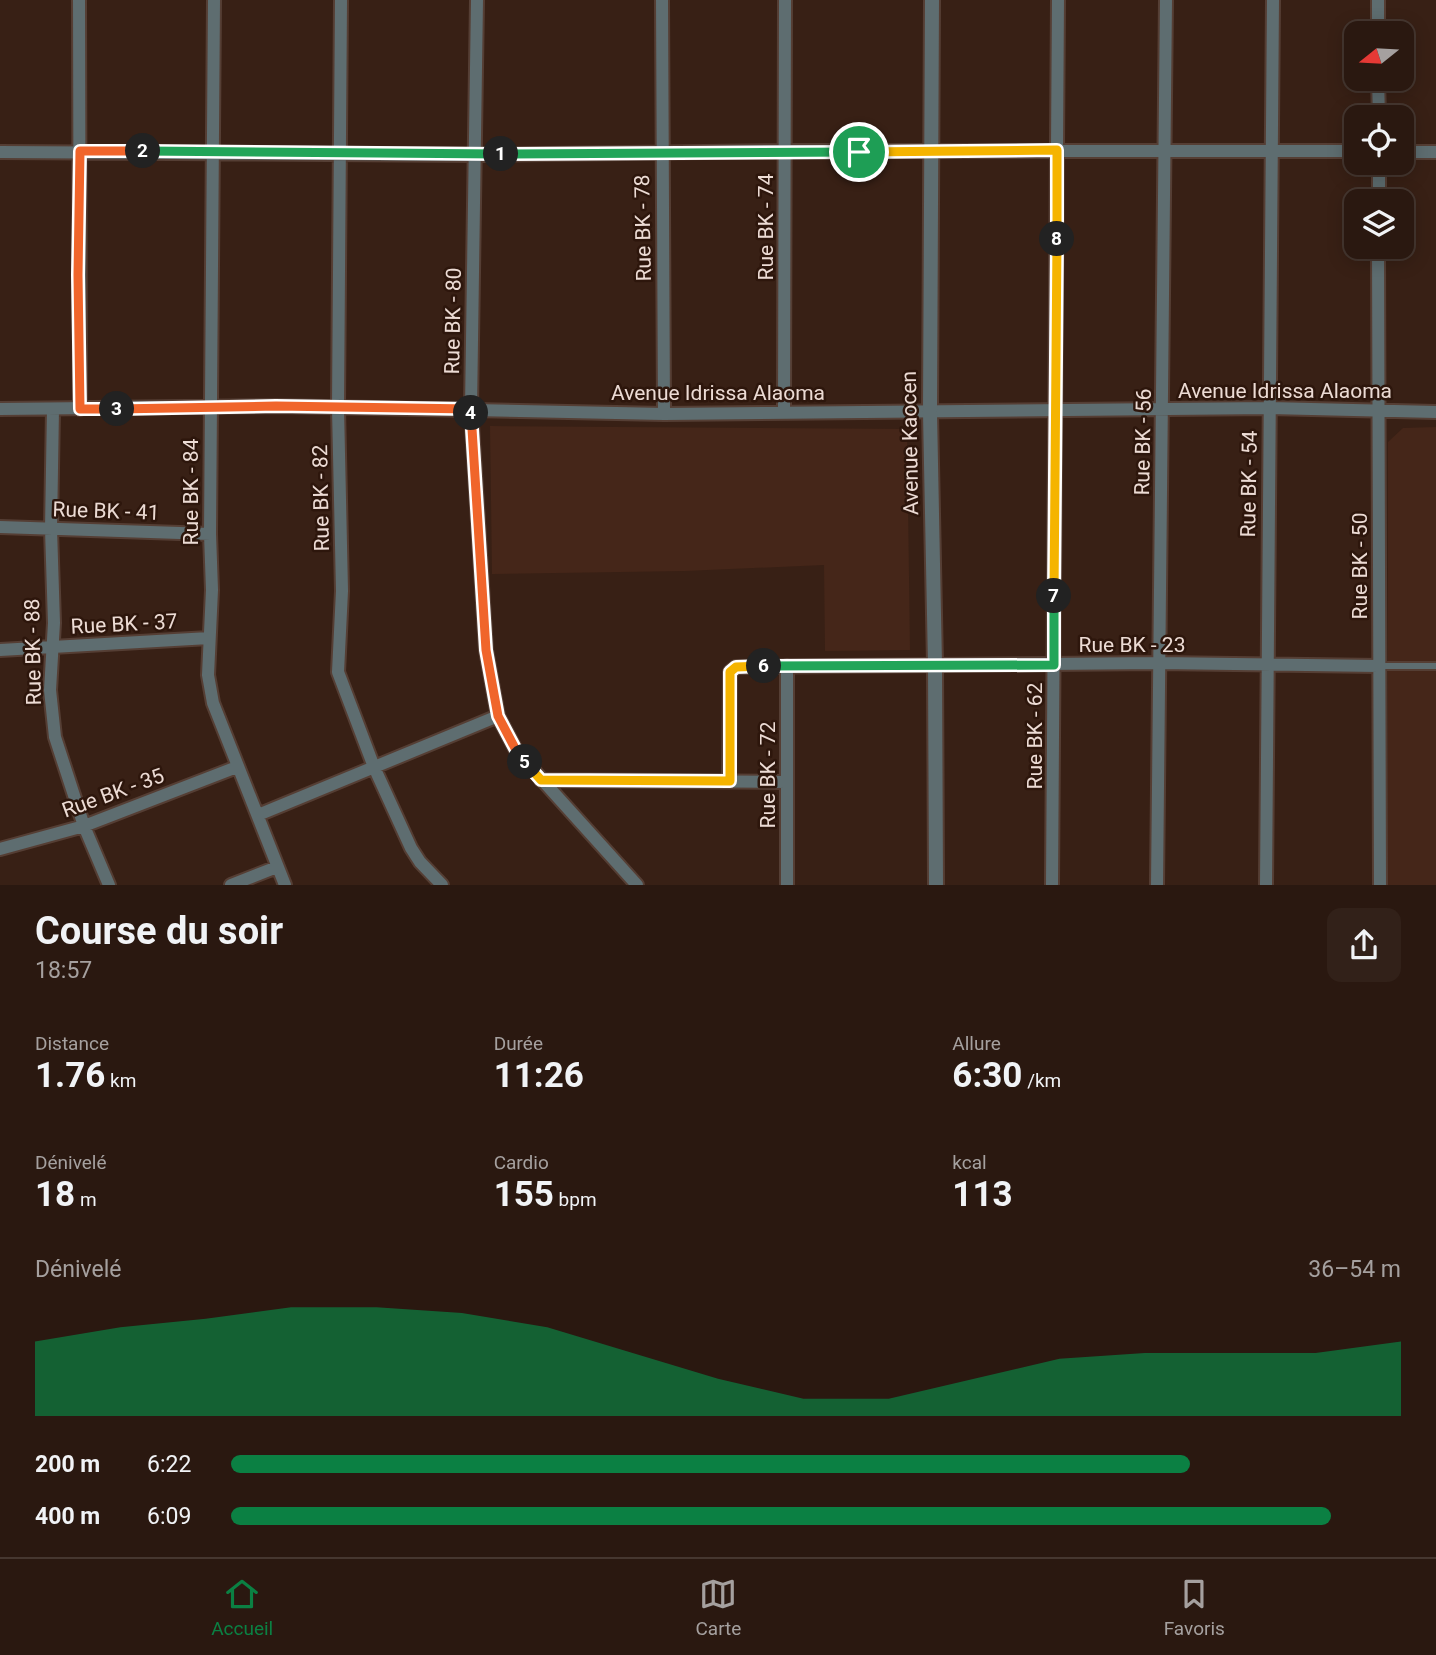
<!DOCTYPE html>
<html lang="fr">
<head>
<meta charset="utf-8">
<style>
	:root { --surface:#2a1810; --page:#322119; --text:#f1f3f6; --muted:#a5a09f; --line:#463730; --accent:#0b8043 }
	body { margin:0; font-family:Roboto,sans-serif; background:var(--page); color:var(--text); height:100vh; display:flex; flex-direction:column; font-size:26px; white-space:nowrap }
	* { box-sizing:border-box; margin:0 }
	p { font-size:23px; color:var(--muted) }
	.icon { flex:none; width:38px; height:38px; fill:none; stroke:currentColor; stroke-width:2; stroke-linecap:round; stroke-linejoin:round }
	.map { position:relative; height:885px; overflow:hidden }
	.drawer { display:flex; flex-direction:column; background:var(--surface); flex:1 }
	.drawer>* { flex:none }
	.needle { width:46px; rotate:252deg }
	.tools { position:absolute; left:1344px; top:21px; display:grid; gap:14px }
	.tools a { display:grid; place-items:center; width:70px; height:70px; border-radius:14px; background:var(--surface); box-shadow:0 4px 18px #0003,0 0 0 2px var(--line); font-size:35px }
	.pin { position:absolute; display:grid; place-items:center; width:60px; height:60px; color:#fff; margin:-30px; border:4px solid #fff; border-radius:50%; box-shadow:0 2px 7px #0007 }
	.km { position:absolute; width:35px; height:35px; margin:-18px; border-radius:50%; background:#222; color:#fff; font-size:19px; line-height:35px; text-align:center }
	.round { display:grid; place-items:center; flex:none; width:74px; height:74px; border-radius:14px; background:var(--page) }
	.overview { display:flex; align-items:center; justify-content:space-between; height:119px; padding:0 35px }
	h1 { font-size:38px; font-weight:700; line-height:52px }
	.stats { display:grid; grid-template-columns:repeat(3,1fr); gap:10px; height:119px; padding:7px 35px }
	.stats div { display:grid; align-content:center }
	.stats b { font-size:35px; font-weight:700 }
	.stats small { font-size:19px; font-weight:400 }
	.stats p { font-size:19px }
	.chart { height:196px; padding:14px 35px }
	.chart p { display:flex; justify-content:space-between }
	.chart svg { width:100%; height:126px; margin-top:7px; fill:var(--accent); opacity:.7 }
	ul { padding:0 35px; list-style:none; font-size:23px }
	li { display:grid; grid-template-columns:112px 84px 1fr; align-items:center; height:52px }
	li i { height:18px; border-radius:9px; background:var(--accent) }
	.menu { display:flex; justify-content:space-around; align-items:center; height:98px; border-top:2px solid var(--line); background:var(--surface); font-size:19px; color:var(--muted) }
	.menu a { display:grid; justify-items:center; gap:4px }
	.menu .selected { color:var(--accent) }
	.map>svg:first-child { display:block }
	.built { fill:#452619 }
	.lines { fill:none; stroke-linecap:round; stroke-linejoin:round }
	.service-casing { stroke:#553e34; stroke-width:10 }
	.minor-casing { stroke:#553e34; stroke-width:16 }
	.tertiary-casing { stroke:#553e34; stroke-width:18 }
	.service { stroke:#5e6d70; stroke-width:6 }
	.minor { stroke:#5e6d70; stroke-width:12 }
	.tertiary { stroke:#5e6d70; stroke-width:14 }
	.split-1-casing { stroke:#fff; stroke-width:14 }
	.split-2-casing { stroke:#fff; stroke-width:14 }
	.split-3-casing { stroke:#fff; stroke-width:14 }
	.split-4-casing { stroke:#fff; stroke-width:14 }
	.split-5-casing { stroke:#fff; stroke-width:14 }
	.split-6-casing { stroke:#fff; stroke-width:14 }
	.split-7-casing { stroke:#fff; stroke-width:14 }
	.split-8-casing { stroke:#fff; stroke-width:14 }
	.split-9-casing { stroke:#fff; stroke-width:14 }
	.split-1 { stroke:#22a559; stroke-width:9 }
	.split-2 { stroke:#22a559; stroke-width:9 }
	.split-3 { stroke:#f0652b; stroke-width:9 }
	.split-4 { stroke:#f0652b; stroke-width:9 }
	.split-5 { stroke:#f0652b; stroke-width:9 }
	.split-6 { stroke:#f5b400; stroke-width:9 }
	.split-7 { stroke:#22a559; stroke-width:9 }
	.split-8 { stroke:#f5b400; stroke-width:9 }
	.split-9 { stroke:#f5b400; stroke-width:9 }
	.labels { text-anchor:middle; stroke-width:5; stroke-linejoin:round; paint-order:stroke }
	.street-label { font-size:21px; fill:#ecdbd4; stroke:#2d160c }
</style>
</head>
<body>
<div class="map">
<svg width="1436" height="885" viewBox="0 0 1436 885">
	<rect width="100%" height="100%" fill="#382015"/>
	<path class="built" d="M 490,426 L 907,429 L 910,650 L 825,651 L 824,565 L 685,571 L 492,574 Z
		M 1436,427 L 1436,885 L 1388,885 L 1388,442 L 1403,428 Z"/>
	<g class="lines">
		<defs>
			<path id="service" d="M 1379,666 L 1436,666"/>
			<path id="minor" d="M 79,0 L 80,409
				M 214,0 L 210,534 L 212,590 L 208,675 L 213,703 L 285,885
				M 341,0 L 338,408 L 342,591 L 338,672 L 374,767 L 411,848 L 420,862 L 442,885
				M 477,0 L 471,409 L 486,650 L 498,716 L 517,752 L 637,885
				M 662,0 L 664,414
				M 1378,0 L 1378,33
				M 1378,79 L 1379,117
				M 0,152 L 476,155 L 786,151 L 1356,151
				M 1402,152 L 1436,152
				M 1379,201 L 1379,163
				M 1378,247 L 1380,885
				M 0,409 L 276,406 L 664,414 L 1269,408 L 1436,412
				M 53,409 L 51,529 L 54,623 L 50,690 L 55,737 L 84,826 L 109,885
				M 784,412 L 785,0
				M 0,527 L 210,534
				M 0,650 L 209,638
				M 541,780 L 787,782
				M 729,781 L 730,672 L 736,667 L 1159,663 L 1379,666
				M 258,815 L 498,716
				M 0,849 L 84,826 L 237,767
				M 231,885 L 277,867
				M 787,885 L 787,666
				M 1052,885 L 1058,0
				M 1157,885 L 1166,0
				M 1266,885 L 1273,0"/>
			<path id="tertiary" d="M 932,0 L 930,413 L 935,664 L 936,885"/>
		</defs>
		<use href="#service" class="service-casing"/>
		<use href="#minor" class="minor-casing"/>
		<use href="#tertiary" class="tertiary-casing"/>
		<use href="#service" class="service"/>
		<use href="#minor" class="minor"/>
		<use href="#tertiary" class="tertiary"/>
	</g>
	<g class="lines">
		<defs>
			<path id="split-1" d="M 501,154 L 859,152"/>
			<path id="split-2" d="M 143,151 L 501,154"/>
			<path id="split-3" d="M 117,409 L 80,409 L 78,275 L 80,151 L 143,151"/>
			<path id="split-4" d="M 117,409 L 276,406 L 471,409 L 471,413"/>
			<path id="split-5" d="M 471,413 L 486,650 L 498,716 L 517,752 L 525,762"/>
			<path id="split-6" d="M 525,762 L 541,780 L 730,781 L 730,672 L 736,667 L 764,666"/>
			<path id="split-7" d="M 764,666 L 1054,665 L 1054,596"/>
			<path id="split-8" d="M 1054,596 L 1057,239"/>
			<path id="split-9" d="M 859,152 L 1057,150 L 1057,239"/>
		</defs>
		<use href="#split-1" class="split-1-casing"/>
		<use href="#split-2" class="split-2-casing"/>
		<use href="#split-3" class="split-3-casing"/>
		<use href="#split-4" class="split-4-casing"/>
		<use href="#split-5" class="split-5-casing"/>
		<use href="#split-6" class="split-6-casing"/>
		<use href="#split-7" class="split-7-casing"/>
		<use href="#split-8" class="split-8-casing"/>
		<use href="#split-9" class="split-9-casing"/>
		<use href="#split-1" class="split-1"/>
		<use href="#split-2" class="split-2"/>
		<use href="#split-3" class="split-3"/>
		<use href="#split-4" class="split-4"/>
		<use href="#split-5" class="split-5"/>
		<use href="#split-6" class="split-6"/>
		<use href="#split-7" class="split-7"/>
		<use href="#split-8" class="split-8"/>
		<use href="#split-9" class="split-9"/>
	</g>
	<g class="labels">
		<g class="street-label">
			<text transform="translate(766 227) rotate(-90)" y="7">Rue BK - 74</text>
			<text transform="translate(643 228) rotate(-91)" y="7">Rue BK - 78</text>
			<text transform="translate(453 321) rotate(-89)" y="7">Rue BK - 80</text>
			<text x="1285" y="398">Avenue Idrissa Alaoma</text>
			<text x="718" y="400">Avenue Idrissa Alaoma</text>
			<text transform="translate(1143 442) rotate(-89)" y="7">Rue BK - 56</text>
			<text transform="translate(910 443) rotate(-91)" y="7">Avenue Kaocen</text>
			<text transform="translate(1249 484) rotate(-89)" y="7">Rue BK - 54</text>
			<text transform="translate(191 492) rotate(-90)" y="7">Rue BK - 84</text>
			<text transform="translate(321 498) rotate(-91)" y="7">Rue BK - 82</text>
			<text transform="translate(106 511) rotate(2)" y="7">Rue BK - 41</text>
			<text transform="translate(1360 566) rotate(-90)" y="7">Rue BK - 50</text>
			<text transform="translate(124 624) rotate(-3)" y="7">Rue BK - 37</text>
			<text x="1132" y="652">Rue BK - 23</text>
			<text transform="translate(33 652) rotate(-91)" y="7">Rue BK - 88</text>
			<text transform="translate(1035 736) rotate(-90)" y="7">Rue BK - 62</text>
			<text transform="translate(768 775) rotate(-90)" y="7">Rue BK - 72</text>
			<text transform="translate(113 793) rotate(-20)" y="7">Rue BK - 35</text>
		</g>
	</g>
</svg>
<div class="tools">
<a><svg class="needle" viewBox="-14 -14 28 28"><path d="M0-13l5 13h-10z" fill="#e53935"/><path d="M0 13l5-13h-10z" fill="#a5a09f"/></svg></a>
<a><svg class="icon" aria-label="locate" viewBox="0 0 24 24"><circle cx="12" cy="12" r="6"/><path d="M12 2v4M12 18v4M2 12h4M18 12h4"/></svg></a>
<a><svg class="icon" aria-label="layers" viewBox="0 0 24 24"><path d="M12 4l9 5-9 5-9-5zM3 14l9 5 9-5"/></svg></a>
</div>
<div class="pin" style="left:859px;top:152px;background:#1e9e55"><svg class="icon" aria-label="arrive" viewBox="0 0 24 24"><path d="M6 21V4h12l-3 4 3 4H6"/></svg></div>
<b class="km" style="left:501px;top:154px">1</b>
<b class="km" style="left:143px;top:151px">2</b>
<b class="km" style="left:117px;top:409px">3</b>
<b class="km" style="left:471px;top:413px">4</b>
<b class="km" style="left:525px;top:762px">5</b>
<b class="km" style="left:764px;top:666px">6</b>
<b class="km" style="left:1054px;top:596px">7</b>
<b class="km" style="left:1057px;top:239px">8</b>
</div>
<section class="drawer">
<div class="overview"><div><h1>Course du soir</h1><p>18:57</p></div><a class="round"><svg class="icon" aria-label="share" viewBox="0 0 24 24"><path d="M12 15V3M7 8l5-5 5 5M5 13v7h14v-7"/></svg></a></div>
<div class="stats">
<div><p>Distance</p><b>1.76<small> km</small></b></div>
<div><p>Durée</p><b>11:26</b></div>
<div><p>Allure</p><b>6:30<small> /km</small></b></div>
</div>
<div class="stats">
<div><p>Dénivelé</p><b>18<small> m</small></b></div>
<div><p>Cardio</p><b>155<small> bpm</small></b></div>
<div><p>kcal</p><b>113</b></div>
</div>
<div class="chart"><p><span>Dénivelé</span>36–54 m</p>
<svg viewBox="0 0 160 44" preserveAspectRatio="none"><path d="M0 44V18L10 13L20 10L30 6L40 6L50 8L60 13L70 22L80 31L90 38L100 38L110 31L120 24L130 22L140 22L150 22L160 18V44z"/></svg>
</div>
<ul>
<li><b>200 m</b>6:22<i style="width:82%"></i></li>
<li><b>400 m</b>6:09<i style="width:94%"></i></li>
</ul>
</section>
<nav class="menu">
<a class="selected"><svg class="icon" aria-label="home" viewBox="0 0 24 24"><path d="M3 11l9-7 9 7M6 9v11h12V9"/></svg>Accueil</a>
<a><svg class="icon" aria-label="map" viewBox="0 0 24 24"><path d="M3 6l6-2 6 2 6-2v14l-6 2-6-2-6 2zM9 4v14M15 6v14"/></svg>Carte</a>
<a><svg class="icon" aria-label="saved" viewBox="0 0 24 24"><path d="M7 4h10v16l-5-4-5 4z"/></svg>Favoris</a>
</nav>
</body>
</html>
